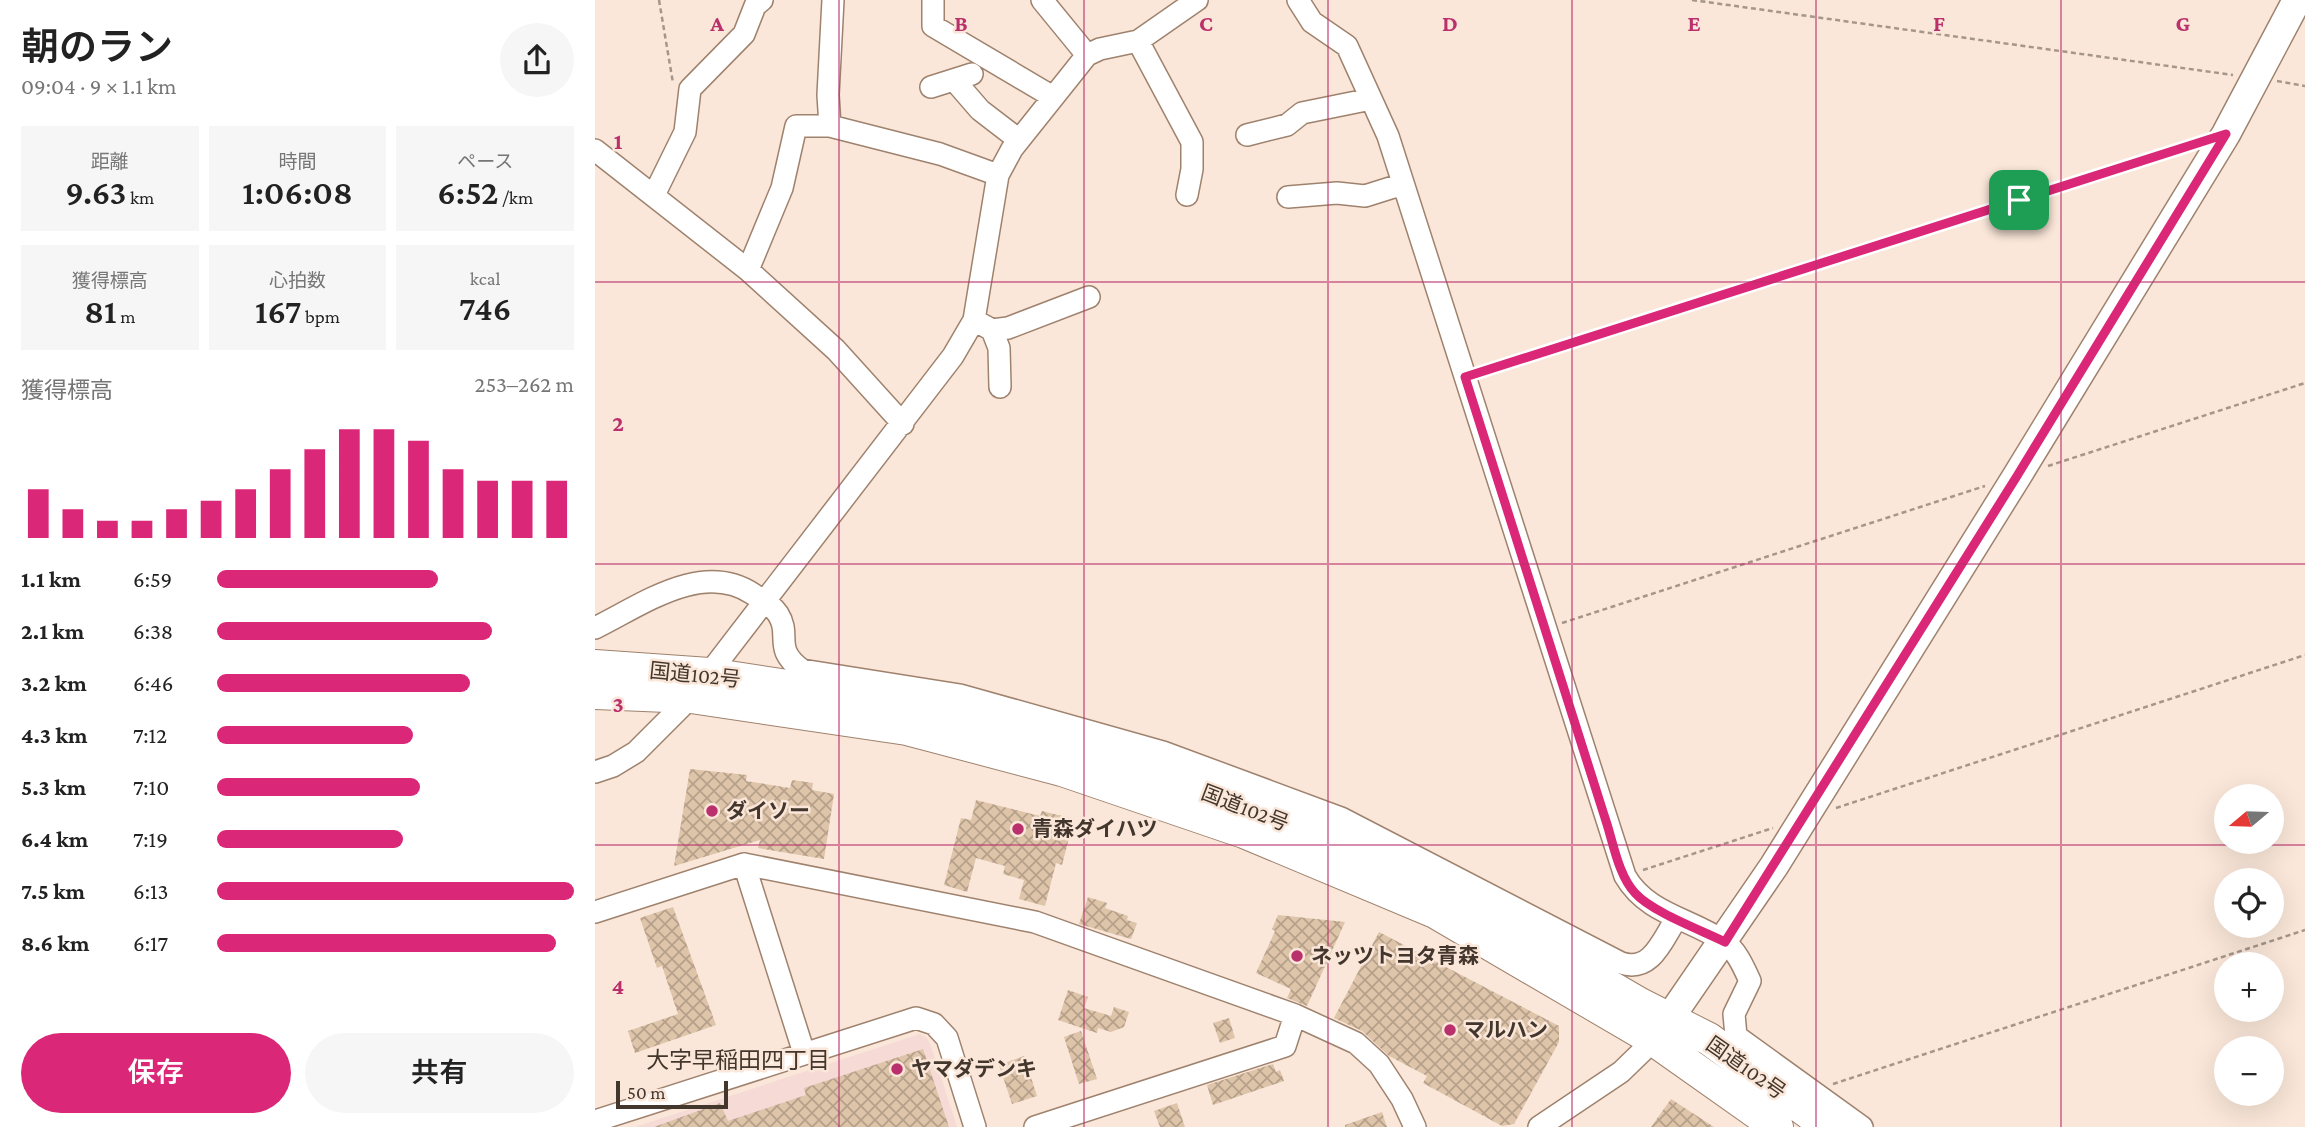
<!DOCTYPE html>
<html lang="ja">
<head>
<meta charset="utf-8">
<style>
	:root { --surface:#fff; --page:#f6f6f6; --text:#222; --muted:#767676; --accent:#db2777 }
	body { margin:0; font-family:"Crimson Pro","Noto Sans JP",serif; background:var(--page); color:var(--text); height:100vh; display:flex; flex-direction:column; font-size:26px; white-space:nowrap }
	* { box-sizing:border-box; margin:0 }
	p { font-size:23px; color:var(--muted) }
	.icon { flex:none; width:38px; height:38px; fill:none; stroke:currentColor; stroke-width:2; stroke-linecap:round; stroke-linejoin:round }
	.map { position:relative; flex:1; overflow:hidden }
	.drawer { display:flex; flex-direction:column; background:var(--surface); width:595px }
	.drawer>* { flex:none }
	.needle { width:46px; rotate:251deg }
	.tools { position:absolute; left:1619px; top:784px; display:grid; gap:14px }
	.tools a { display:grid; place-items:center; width:70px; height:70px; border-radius:50%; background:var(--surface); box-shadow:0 7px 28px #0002; font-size:35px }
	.scale { position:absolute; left:21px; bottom:18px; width:112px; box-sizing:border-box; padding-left:7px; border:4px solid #43362d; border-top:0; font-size:19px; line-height:24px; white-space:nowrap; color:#43362d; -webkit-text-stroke:5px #fae7d9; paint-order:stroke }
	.pin { position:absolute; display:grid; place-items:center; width:60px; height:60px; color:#fff; margin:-30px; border-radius:14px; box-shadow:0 4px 10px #0006 }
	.round { display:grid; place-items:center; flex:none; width:74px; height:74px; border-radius:37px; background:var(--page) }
	.head { display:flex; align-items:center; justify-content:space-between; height:119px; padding:0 21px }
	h1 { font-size:38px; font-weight:600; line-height:52px }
	.metrics { display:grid; grid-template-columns:repeat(3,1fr); gap:10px; height:119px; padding:7px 21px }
	.metrics div { display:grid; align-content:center; border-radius:0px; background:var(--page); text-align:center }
	.metrics b { font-size:35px; font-weight:600 }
	.metrics small { font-size:19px; font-weight:400 }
	.metrics p { font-size:19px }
	.chart { height:196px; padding:14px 21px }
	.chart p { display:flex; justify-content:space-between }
	.chart svg { width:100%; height:126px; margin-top:7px; stroke:var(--accent); stroke-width:6 }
	.primary-button { display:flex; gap:14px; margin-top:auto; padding:14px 21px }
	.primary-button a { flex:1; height:80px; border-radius:42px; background:var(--accent); color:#fff; font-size:28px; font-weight:600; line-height:80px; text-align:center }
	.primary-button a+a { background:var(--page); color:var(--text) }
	ul { padding:0 21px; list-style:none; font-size:23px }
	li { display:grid; grid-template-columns:112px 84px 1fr; align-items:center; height:52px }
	li i { height:18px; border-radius:9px; background:var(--accent) }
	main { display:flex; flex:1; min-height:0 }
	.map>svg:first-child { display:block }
	.commercial { fill:#f5dad6 }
	.building { fill:url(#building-cross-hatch) }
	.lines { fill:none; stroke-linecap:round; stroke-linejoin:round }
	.minor-casing { stroke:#9f826d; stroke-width:24 }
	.major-casing { stroke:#9f826d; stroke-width:31 }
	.highway-casing { stroke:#9f826d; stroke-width:34 }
	.path { stroke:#a6968a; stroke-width:2.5; stroke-dasharray:5 3.5; stroke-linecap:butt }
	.minor { stroke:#fff; stroke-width:21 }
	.major { stroke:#fff; stroke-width:28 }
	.highway { stroke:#fff; stroke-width:32 }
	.route-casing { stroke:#fff; stroke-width:14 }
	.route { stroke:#db2777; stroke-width:9 }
	.grid { fill:none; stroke:#ba306c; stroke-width:2; stroke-opacity:0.55 }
	.poi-dot { fill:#ba306c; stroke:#fae7d9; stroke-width:2.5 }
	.labels { text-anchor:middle; stroke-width:5; stroke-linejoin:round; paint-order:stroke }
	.street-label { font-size:21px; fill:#43362d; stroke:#fae7d9 }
	.poi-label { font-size:21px; font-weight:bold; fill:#43362d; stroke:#fae7d9; text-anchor:start }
	.neighbourhood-label { font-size:23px; fill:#43362d; stroke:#fae7d9 }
	.grid-label { font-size:23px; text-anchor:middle; font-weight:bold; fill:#ba306c; stroke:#fae7d9; stroke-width:5; stroke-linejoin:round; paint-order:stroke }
</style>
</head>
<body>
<main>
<section class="drawer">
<div class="head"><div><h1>朝のラン</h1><p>09:04 · 9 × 1.1 km</p></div><a class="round"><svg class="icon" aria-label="share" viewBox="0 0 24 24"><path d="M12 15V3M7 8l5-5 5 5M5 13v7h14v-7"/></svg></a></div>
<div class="metrics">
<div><p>距離</p><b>9.63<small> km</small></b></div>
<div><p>時間</p><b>1:06:08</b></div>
<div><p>ペース</p><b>6:52<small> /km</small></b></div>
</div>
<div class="metrics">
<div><p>獲得標高</p><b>81<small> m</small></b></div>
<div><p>心拍数</p><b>167<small> bpm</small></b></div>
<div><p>kcal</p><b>746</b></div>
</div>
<div class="chart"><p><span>獲得標高</span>253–262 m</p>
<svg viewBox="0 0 160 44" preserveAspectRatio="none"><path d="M5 44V27M15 44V34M25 44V38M35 44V38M45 44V34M55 44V31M65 44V27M75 44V20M85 44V13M95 44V6M105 44V6M115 44V10M125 44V20M135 44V24M145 44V24M155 44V24"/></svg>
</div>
<ul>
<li><b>1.1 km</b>6:59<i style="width:62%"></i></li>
<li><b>2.1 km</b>6:38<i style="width:77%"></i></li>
<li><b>3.2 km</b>6:46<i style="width:71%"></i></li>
<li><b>4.3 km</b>7:12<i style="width:55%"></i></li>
<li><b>5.3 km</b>7:10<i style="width:57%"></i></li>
<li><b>6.4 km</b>7:19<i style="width:52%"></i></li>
<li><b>7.5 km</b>6:13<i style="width:100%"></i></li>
<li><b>8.6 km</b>6:17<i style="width:95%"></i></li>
</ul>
<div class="primary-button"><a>保存</a><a>共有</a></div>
</section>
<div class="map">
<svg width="1710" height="1127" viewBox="0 0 1710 1127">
	<defs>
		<pattern id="building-cross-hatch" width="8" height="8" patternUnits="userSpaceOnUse" patternTransform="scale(1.75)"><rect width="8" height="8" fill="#dec4a9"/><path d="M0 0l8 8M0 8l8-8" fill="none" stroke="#b6a08a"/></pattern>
	</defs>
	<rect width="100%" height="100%" fill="#fae7d9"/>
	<path class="commercial" d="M 325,1034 L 332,1038 L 336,1046 L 362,1127 L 40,1127 Z"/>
	<path class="building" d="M 95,769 L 152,775 L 151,781 L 195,788 L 197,780 L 218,783 L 217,790 L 239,794 L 229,859 L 163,848 L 165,840 L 79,866 Z
		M 381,800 L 445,816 L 447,811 L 479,819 L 467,865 L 461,863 L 450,906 L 424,899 L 429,880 L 408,874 L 410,866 L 381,858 L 372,892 L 349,885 L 366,818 L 376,820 Z
		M 493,897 L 512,903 L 510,908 L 533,916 L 532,920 L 542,923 L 536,939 L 484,924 Z
		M 78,907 L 121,1025 L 40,1053 L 33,1031 L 83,1014 L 67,966 L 62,968 L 45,918 Z
		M 683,915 L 750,922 L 712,1006 L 692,998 L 696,989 L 661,973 L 680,931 L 677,929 Z
		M 784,932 L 964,1026 L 964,1042 L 919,1124 L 907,1126 L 828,1083 L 832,1076 L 794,1056 L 767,1031 L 739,1018 Z
		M 473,990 L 493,997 L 489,1008 L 516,1016 L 519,1007 L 534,1012 L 529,1027 L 516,1032 L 503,1028 L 502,1033 L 463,1020 Z
		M 634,1018 L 640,1038 L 625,1043 L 618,1023 Z
		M 486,1031 L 502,1079 L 484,1084 L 469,1037 Z
		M 328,1049 L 354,1127 L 59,1127 L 125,1103 L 133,1121 L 211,1095 L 209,1088 Z
		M 429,1056 L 442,1096 L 417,1104 L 404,1065 Z
		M 678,1064 L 681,1072 L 685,1070 L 689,1081 L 618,1105 L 612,1085 Z
		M 1076,1099 L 1119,1127 L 1056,1127 Z
		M 582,1103 L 590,1127 L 565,1127 L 559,1111 Z
		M 787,1112 L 792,1127 L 750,1127 L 750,1125 Z"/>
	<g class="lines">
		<defs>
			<path id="minor" d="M 238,0 L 233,95 L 235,126 L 345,154 L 403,175
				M 338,0 L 338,26 L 458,97
				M 447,0 L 492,55
				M 703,0 L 717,22 L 752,46 L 793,136 L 1030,876 C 1052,914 1094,918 1128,941 C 1141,949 1149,968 1155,981 L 1139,1014 L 1141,1036 L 1267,1127
				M 543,41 L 597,142 L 597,169 L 592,195
				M 359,80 L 385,110 L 424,140
				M 336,87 L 377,74
				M 652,135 L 692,125 L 707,113 L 776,99
				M 0,150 L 153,270 L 241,350 L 308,424
				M 59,195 L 90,132 L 95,89 L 149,34 L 160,6 L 167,0
				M 693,197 L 742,193 L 770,196 L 808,184
				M 153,270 L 187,188 L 201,126 L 235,126
				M 379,320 L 397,330 L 413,328 L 494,297
				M 397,330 L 404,348 L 405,387
				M 0,628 C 47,605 107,560 158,594 C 167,600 177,605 183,614 C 197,636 177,648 207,670 L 365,695 L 568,752 L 746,818 L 1026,963 C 1056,973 1067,941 1081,919
				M 0,772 L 18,766 L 41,752 L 96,697 L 358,356 L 379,320 L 403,175 L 417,149 L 492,55 L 505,49 L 543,41 L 602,0
				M 149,864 L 209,1053
				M 0,912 L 149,864 L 440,922 L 700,1015 L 761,1043 L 784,1064 L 807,1099 L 820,1127
				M 0,1121 L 321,1018 L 339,1024 L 352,1038 L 380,1127
				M 440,1127 L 690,1046 L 700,1015
				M 944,1127 L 1026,1072 L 1059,1040"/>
			<path id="major" d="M 1063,1035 L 1179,866 L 1422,476 L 1631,134 L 1702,0"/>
			<path id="highway" d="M 0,666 L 114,674 L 278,699 L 466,745 L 649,805 L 840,885 L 1045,1004 L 1114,1039 L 1233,1127
				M 0,693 L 96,697 L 312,729 L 467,770 L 649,832 L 840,912 L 1059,1040 L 1182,1127"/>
		</defs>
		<use href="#minor" class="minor-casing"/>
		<use href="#major" class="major-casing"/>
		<use href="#highway" class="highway-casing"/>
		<path class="path" d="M 64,0 L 78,83
			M 1097,0 L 1638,75
			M 1682,81 L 1710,86
			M 887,372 L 1600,144
			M 1453,466 L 1710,383
			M 967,623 L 1390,486
			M 1241,808 L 1710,655
			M 1048,870 L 1178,828
			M 1238,1084 L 1710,930"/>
		<use href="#minor" class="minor"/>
		<use href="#major" class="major"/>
		<use href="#highway" class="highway"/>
	</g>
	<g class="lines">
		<defs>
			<path id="route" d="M 1631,134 L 1422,476 L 1130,942 C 1106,930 1057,912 1040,893 C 1023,875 1018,841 1010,818 L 870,377 Z"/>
		</defs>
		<use href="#route" class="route-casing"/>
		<use href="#route" class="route"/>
	</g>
	<path class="grid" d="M 244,0 L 244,1127M 489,0 L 489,1127M 733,0 L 733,1127M 977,0 L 977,1127M 1221,0 L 1221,1127M 1466,0 L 1466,1127M 0,282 L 1710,282M 0,564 L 1710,564M 0,845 L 1710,845"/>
	<g class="poi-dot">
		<circle cx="117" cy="811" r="7"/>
		<circle cx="423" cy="829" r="7"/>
		<circle cx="702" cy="956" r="7"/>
		<circle cx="855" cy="1030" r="7"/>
		<circle cx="302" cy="1069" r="7"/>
	</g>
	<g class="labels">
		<g class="street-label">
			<text transform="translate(100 675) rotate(6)" y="7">国道102号</text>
			<text transform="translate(650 808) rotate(21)" y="7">国道102号</text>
			<text transform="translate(1151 1068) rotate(35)" y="7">国道102号</text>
		</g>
		<g class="poi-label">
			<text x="131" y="818">ダイソー</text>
			<text x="437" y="836">青森ダイハツ</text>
			<text x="716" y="963">ネッツトヨタ青森</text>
			<text x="869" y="1037">マルハン</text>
			<text x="316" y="1076">ヤマダデンキ</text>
		</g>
		<g class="neighbourhood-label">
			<text x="143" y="1068">大字早稲田四丁目</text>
		</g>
	</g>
	<g class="grid-label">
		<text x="122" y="31">A</text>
		<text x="366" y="31">B</text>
		<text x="611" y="31">C</text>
		<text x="855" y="31">D</text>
		<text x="1099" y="31">E</text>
		<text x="1344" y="31">F</text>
		<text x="1588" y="31">G</text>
		<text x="23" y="149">1</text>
		<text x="23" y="431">2</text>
		<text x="23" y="712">3</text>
		<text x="23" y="994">4</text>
	</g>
</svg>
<div class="tools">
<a><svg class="needle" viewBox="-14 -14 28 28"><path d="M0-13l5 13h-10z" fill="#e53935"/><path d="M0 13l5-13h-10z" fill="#767676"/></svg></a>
<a><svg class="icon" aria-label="locate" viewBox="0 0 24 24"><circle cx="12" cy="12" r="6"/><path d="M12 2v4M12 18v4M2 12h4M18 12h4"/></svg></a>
<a>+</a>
<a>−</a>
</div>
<div class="scale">50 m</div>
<div class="pin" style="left:1424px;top:200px;background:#1e9e55"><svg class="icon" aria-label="arrive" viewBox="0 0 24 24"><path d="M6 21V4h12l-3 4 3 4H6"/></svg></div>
</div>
</main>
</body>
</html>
